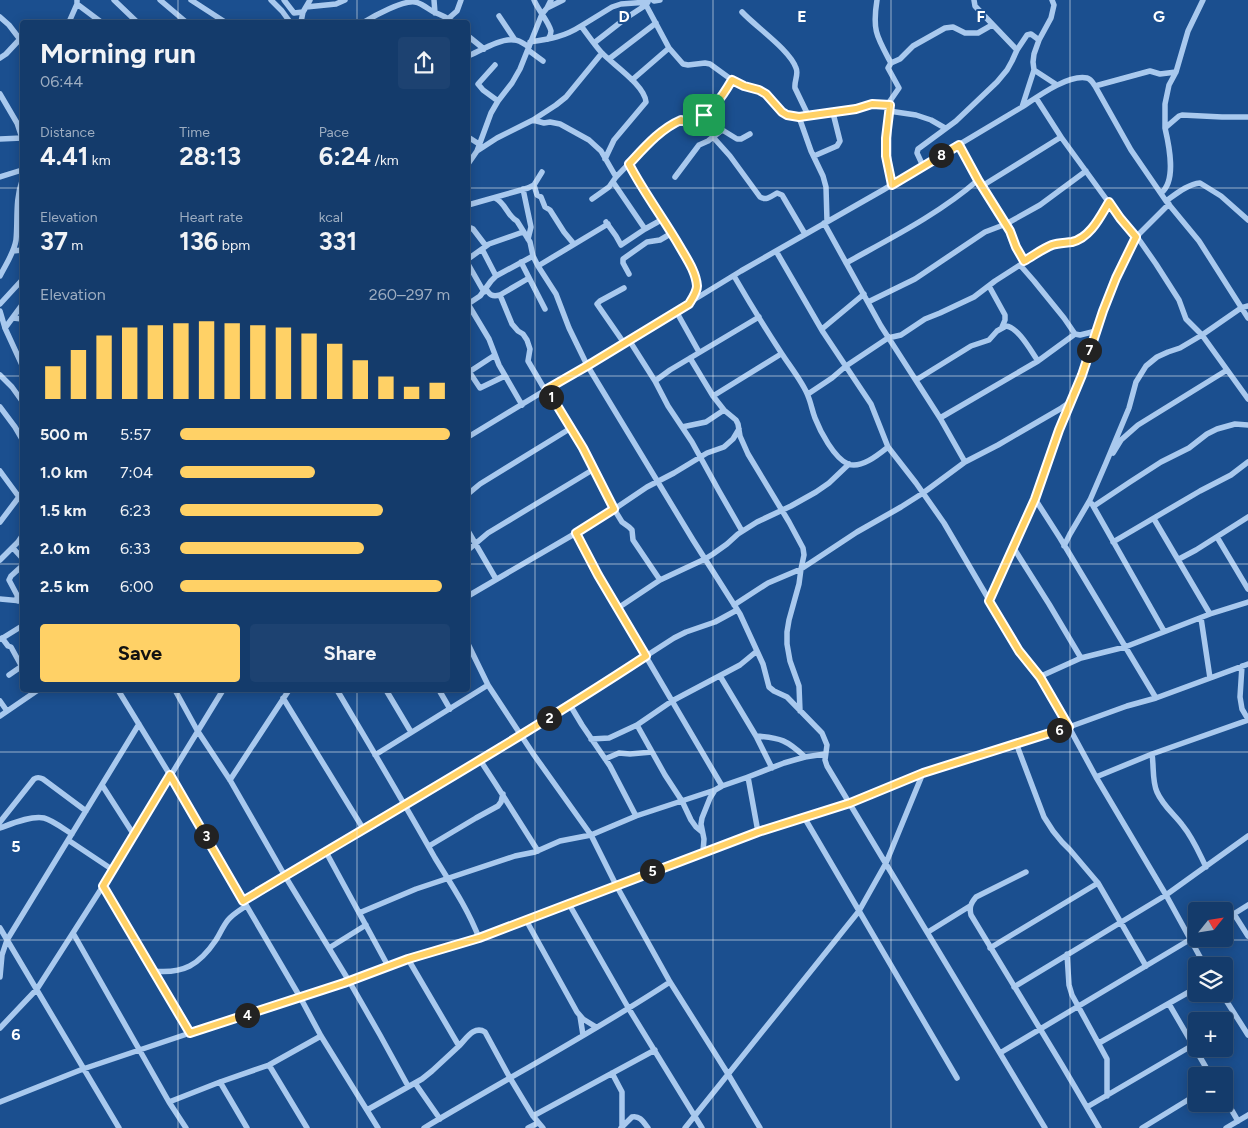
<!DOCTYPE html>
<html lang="en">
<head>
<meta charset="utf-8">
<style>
	:root { --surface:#143b6b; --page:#1d4271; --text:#f1f3f6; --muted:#9dadc1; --line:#33557e; --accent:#ffd166 }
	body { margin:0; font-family:Figtree,sans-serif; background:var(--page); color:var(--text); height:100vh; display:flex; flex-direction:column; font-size:19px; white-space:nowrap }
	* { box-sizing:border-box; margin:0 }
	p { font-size:16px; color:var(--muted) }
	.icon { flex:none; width:28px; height:28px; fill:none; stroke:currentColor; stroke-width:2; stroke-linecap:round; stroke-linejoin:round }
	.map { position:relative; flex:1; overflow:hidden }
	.drawer { position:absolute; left:20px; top:20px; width:450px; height:672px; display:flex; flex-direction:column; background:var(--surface); border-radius:5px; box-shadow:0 2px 12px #0003,0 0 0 1px var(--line) }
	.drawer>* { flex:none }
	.needle { width:32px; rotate:60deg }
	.controls { position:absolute; left:1188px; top:902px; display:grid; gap:10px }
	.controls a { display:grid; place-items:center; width:45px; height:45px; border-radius:5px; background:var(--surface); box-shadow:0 2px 12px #0003,0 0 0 1px var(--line); font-size:25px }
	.pin { position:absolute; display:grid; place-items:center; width:42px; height:42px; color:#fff; margin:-21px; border-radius:10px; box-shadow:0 2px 8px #0006 }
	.km { position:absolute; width:25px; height:25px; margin:-12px; border-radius:50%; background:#222; color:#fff; font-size:14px; line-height:25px; text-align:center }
	.round { display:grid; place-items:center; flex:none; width:52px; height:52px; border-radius:5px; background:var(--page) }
	.summary { display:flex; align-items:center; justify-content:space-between; height:85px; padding:0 20px }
	h1 { font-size:28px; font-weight:700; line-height:38px }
	.figures { display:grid; grid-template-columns:repeat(3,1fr); gap:8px; height:85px; padding:5px 20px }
	.figures div { display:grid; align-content:center }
	.figures b { font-size:25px; font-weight:700 }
	.figures small { font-size:14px; font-weight:400 }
	.figures p { font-size:14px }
	.chart { height:140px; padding:10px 20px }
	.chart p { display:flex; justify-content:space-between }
	.chart svg { width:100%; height:90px; margin-top:5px; stroke:var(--accent); stroke-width:6 }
	.primary-button { display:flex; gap:10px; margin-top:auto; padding:10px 20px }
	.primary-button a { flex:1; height:58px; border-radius:5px; background:var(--accent); color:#111; font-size:20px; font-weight:700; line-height:58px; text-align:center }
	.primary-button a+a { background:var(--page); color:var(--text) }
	ul { padding:0 20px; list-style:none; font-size:16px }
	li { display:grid; grid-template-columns:80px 60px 1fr; align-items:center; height:38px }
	li i { height:12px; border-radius:6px; background:var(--accent) }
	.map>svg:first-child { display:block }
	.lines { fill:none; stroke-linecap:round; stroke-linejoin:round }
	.minor { stroke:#a9c9ee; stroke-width:5.5 }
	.route-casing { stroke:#fff; stroke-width:10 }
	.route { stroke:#ffd166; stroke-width:6 }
	.grid { fill:none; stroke:#fff; stroke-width:1; stroke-opacity:0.55 }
	.grid-label { font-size:16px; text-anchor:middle; font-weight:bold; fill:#fff; stroke:#1b4f8f; stroke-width:4; stroke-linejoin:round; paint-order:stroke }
</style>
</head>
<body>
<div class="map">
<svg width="1248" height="1128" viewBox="0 0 1248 1128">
	<rect width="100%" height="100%" fill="#1b4f8f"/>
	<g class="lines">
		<path class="minor" d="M 114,0 L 137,22
			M 160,0 L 186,22
			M 191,0 L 225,22
			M 271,0 L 282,11 L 290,22
			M 284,0 L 294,13 L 303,12
			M 434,0 L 435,13
			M 534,0 C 538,10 549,22 551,31 C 551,35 550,36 548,39
			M 653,0 L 654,1 L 660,0
			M 877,0 C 872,31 877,37 891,63 L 888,68 L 899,88 L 890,101 L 886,138 L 886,155 L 891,185
			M 974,0 L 975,6 L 1017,50
			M 77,4 L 101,22
			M 306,7 L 336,4 L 345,0
			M 547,8 L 563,0
			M 742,12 C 756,27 790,50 796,68 C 799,74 794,81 795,88 L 808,115
			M 499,16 L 515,40
			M 0,17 L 9,25 L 22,42
			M 449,18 L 457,11 L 461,0
			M 69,22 L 77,4 L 77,0
			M 301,22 L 303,12 L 310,0
			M 364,22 C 374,16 403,0 415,2 C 421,3 427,8 432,11 C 440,15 447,17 453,22
			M 581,26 L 612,7 L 621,4 L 648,2 L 646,5 L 669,48
			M 468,36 L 484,49
			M 530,42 C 550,39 564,37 581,26 C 588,35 594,44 601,52 C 612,64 645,85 646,102 L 614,140 L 605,159
			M 594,43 L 626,18 L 646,5
			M 528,50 L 543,61
			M 468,56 C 480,51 501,38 514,40 C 520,40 524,44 529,47
			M 0,58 L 6,54 L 20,39
			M 609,59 L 656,23
			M 891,63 L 900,59 L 913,46 L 945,28 L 953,27 L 965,33 L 978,33 L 992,25
			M 495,65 L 478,84 L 483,90 L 498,101
			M 1034,70 L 1057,85
			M 632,80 L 669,48 L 683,64 L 688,65 L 705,63 L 710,64 L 732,80 L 744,86 L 759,90 L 766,94 L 782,112 L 787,115 L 799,117 L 856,109 L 872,104 L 890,105
			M 1095,86 L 1150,71 L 1160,74 L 1176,72
			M 0,94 L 17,123 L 22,138
			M 1036,98 L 1061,137 L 1120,218 L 1140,241 L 1156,264 L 1179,300 L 1186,319 L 1202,335 L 1248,399
			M 1022,107 C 1037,97 1068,74 1087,78 C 1091,79 1093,83 1095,86 L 1131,150 L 1166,201 L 1199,241 L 1248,318
			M 889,111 L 916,115 L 931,120 L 945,128
			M 704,115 L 714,126 L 724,131 L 737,139 L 741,139 L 750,134
			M 799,117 L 811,151 L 823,176 L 826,187 L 827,221
			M 533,120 L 556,105 L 566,97 L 602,53
			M 1165,128 L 1165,104 L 1169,85 L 1176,72 L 1188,31 L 1203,0
			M 468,137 L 479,144
			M 713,137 L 730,156 L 760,197 C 766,201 772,196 777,193 L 782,195 L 805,234
			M 0,139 L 22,138
			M 959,145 L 978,180 L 1006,224 L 1010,231 L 1016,247 L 1024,261
			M 477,151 L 497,138 L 533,120 L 544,123 L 550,122 L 560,124 L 589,140 L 601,151 L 616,177 L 609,187 L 592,199
			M 814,156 L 837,146 L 840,141 L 833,113
			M 468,164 L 477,151 L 491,113 L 498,101 L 512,83 L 520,69 L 542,14 L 547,8 L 551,0
			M 629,164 C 633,171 636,178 640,185 C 652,205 699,266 697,288 C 696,293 692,298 690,302
			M 923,166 L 917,153 L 918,149 L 956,121 L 997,82 L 1007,70 L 1012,61 L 1017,50 L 1027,35 L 1031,34 L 1039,40
			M 0,177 L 22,170
			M 616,177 C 634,159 658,130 681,120 L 692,124 C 712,110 720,101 732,80
			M 675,177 L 699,145 L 708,141 L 722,130
			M 613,182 L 645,229
			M 534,185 L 537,195 L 541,197 L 545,207 L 550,210 L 564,232 L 574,244
			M 982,186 L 1061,137
			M 523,189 L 531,227 L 528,239
			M 1161,193 C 1177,181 1169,145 1165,128 L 1179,116 L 1182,115 L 1222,117 L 1248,117
			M 495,198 C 506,203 507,216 517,221 L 530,242 L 533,256 L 538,266 L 556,294 L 569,328 L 587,365 L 693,540 L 740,614 L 763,664 L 769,687 L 774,691 L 787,697 L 822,733 L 827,745 L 825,760 L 827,766 L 1045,1128
			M 1166,201 C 1176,194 1188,184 1200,183 L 1221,196 L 1248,220
			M 468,205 L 528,188 L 534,185 L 542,172
			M 606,222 L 616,236 L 621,245 L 645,229 L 663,219
			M 824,223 L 881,326 L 940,418 L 965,462
			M 468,230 L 471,228 L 473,229 L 486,246
			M 482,249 L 496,276
			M 13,251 L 22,250
			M 776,251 L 823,332 L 871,404 L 888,447 L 916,483 L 944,523 L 1019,651 L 1039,677 L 1058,707 L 1096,777 L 1166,895 L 1205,966
			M 468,259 L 489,244 L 523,232
			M 521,262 L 545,309
			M 846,263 C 891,238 939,214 978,180
			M 468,264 L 484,292
			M 1020,265 L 1034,281 L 1064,318 L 1075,334 L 1080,335 L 1096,331
			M 538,266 L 608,224
			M 629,274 L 623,263 L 623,259 L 647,242 L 660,240 L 672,233
			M 0,276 C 6,264 14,253 16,240 C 18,220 15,200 22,181
			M 734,276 C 749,302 765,328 782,354 C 789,365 804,384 808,396 C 811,403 812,410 815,418 C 820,431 834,458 848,464 C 861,469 878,455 888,447
			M 989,286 L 1005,315 L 1005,320 L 1002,327
			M 486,289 C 490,295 492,297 500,295 L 529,278
			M 500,295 L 512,324 L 518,331 L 523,334 L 527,340 L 530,349 L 528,361 L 545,390
			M 868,302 L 915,279 L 985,232 L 1006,224 L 1040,205 L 1086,171
			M 0,304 L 22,280
			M 468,304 L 489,339 L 499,365 L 522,405
			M 468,304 L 480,296 L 491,281 L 496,276 L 533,256
			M 0,311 L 5,328 L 22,365
			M 676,311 L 699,352
			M 13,318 L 22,319
			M 5,328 L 22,305
			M 822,329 L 864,294
			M 629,340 L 655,381 L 668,406 L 692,442 L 719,491 L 742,531
			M 624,343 L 597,304 L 600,301 L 624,288
			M 690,358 L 713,396 L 724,410 L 736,420 L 738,424 L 740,436 L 748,454 L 789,522 L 803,548 L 804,555 L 801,569 L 799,584 L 789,620 L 787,632 L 787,644 L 790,661 L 799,686 L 800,711
			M 468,370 L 480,388 L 505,376
			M 469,372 L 495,355
			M 0,375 L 12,387 L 22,401
			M 916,380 L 971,346 L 989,340 L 997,331 L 1006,326 C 1018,327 1031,351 1038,361
			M 655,381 L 670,370 L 759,317
			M 547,389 L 583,448 L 614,509 L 622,522 L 629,527 L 632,530 L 633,540 L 660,580
			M 808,394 L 832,378 L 846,366 L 888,338 L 901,335 L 925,319 L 940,313 L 974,297 L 995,281 L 1045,249 L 1057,243 L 1077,240 L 1085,235 L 1094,226 L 1109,202
			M 713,396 L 781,354
			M 0,407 L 15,427 L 22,439
			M 940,418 L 1038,361 L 1075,334
			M 682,427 L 706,422 L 724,410
			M 468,437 L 587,365 L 741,271 L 883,190 L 1022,107 L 1034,70 L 1033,62 L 1034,54 L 1039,40 L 1051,18 L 1054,5 L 1052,0
			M 1113,453 L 1121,440 L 1138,425 L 1227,370
			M 0,471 L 19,497
			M 468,494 L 480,484 L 571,428
			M 1035,499 L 1060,538 L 1156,698
			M 1092,504 L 1164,631
			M 1094,506 L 1130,482 L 1161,462 L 1189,448 L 1207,434 L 1217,429 L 1235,424 L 1248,425
			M 1154,519 L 1210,614
			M 0,522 L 22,493
			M 468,531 L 496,579
			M 576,533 L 607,514 L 647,487 L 674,473 L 707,453 L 724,447 L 733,439 L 739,429
			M 1217,537 L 1248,589
			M 1113,542 L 1200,491 L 1231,475 L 1248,462
			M 1064,546 L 1070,534 L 1090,500 L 1106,463 L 1129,408 L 1136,382 L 1146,366 L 1157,357 L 1168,352 L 1180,348 L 1202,335 L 1241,308 L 1248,306
			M 1013,547 L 1049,604 L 1081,658
			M 13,548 L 22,558
			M 468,550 L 488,533 L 594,469
			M 1179,559 L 1196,550 L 1248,517
			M 0,560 L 18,542 L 22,536
			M 468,596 L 576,533 L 598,575 L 722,786
			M 0,599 L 22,601
			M 18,601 L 17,595 L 9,580 L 11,576 L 22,566
			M 989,601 L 1035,499 L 1059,430 L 1082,375 L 1096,331 L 1116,278 L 1136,237 L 1169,204
			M 734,605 L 768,583 L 801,569 L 857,532 L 901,507 L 923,493 L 965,462 L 998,445 L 1060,409 L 1070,402
			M 618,608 L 660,580 L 705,559 L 713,554 L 727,544 L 738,534 L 757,522 L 791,506 L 816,492 L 829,483 L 849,464
			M 1201,618 L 1210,678
			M 2,638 L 8,646 L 11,647 L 22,667
			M 1,639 L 22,626
			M 468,644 L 488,685 L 534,755 L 591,835 L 616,885 L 670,982 L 728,1074 L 760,1128
			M 1242,666 L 1240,697 L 1242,709 L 1248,719
			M 9,675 L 22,666
			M 720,676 L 756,736 L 772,768
			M 1039,677 L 1081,658 L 1125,647 L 1210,614 L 1248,602
			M 118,690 L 170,775 L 300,997 L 321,1036 L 378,1128
			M 175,690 L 197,730 L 230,780 L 285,876 L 349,981 L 380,1035 L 408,1086
			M 337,690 C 370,746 403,801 435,858 C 451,884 468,909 479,938
			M 386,690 L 411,732
			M 439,690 L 450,709
			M 283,698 L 364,830
			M 0,701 L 7,711
			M 570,705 L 582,725 L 610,766 L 636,816
			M 0,716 L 38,690
			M 637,725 L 665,775 L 682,801 L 691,820 L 696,827 L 702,832
			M 756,736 C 781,738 787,740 805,757
			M 591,739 L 609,738 L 637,725 L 672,701 L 740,665 L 757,651
			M 1016,743 L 1044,817 L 1053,831 L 1062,842 L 1070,850 L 1098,883 L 1146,966
			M 1152,754 C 1154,767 1152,781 1157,792 C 1163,806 1175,815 1183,826 C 1193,838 1199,853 1206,867
			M 375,755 L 488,685
			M 605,759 L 619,753 L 630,754 L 652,752
			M 480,760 L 495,783 L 538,851
			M 748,777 L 758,832
			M 1096,777 L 1152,754 L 1248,720
			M 230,780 L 289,690
			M 102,785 L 134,835
			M 804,817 L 957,1078
			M 0,822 L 34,779 C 37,777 39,777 43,779 L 86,811
			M 0,828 C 11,824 32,815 44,818 C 52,820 64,829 72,834
			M 68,840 L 113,870
			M 429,846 L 476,818 L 498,806 L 501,802 L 503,794
			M 326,852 L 388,966
			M 703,852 L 704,839 L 701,824 L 702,818 L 710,798 L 715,790
			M 1026,872 L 976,897 C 971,903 969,907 971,915 L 1062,1065 L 1099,1128
			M 103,886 L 190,1033
			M 243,901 L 441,784 L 570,705 L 674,638 L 686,632 L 715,622 L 737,610
			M 569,904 L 629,1009 L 702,1128
			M 359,913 L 416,889 L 515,856 L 535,852 L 560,841 L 591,835 L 636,816 L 715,790 L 722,786 L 748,777 L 784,763 L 805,757 L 825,754
			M 1234,914 L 1248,936
			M 526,920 L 577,1012 L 583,1019 L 596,1027
			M 1224,920 L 1248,905
			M 0,928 L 119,1128
			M 928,932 L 970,906
			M 73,933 L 169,1102 L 186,1128
			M 329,948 L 366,925
			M 990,948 L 1098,883
			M 1067,954 L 1069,985 L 1072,995 L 1107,1059 L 1107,1096
			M 153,971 C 184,974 199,965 216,940 C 220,934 223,926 228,920 C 233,914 240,910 246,906
			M 0,977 L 2,955 L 7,940 L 139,724
			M 1014,987 L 1166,895 L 1248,836
			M 1222,994 L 1248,1035
			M 1169,1004 L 1211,1076
			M 580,1016 L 583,1035
			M 0,1028 L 37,989 L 103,886 L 223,690
			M 1099,1043 L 1196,988
			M 459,1046 C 466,1039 474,1025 485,1032 L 510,1078 L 533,1116 L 543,1128
			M 1000,1053 L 1196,936
			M 269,1065 L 307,1128
			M 612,1073 L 622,1092 L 622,1127
			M 220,1082 L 247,1128
			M 415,1083 L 440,1119
			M 1224,1097 L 1238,1121
			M 0,1102 L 83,1069 L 190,1033 L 344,983 L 408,959 L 479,938 L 758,832 L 850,803 L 923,773 L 1069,727 L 1127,706 L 1156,698 L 1248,664
			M 169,1102 L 220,1082 L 269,1065 L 321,1036
			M 1087,1107 L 1193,1045
			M 367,1110 L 422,1079 L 432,1071 L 459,1046 L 408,959
			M 533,1116 L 655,1050
			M 424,1128 C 506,1079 591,1034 670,982
			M 528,1128 L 538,1123
			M 621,1128 L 632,1117 C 640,1115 644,1123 648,1128
			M 685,1128 L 859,911 L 886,863 L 923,773
			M 1142,1128 L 1196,1095
			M 1226,1128 L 1248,1115"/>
	</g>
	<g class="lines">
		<defs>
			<path id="route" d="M 732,80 L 744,86 L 759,90 L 766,94 L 782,112 L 787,115 L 799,117 L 856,109 L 872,104 L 890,105 L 886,138 L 886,156 L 892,185 L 959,145 L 978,180 L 1010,231 L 1016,247 L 1024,261 C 1033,256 1042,249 1052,245 C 1058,243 1065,243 1072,242 C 1090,238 1100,217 1109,202 L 1120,218 L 1136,237 L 1116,278 L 1103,311 L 1082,375 L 1059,430 L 1035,499 L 989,601 L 1019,651 L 1040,677 L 1069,727 L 923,773 L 850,803 L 758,832 L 479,938 L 408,959 L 344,983 L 190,1033 L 103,886 L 170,775 L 243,901 C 378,820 515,742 646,656 L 598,575 L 576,533 L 614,509 L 583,448 L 547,389 L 587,366 L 689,304 C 692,299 697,292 697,286 C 696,272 687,259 680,247 C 664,219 644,193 629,164 C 644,148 660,129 681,120 L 692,124 C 713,109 719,102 732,80 Z"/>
		</defs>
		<use href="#route" class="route-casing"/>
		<use href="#route" class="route"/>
	</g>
	<path class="grid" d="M 178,0 L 178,22M 357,0 L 357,22M 535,0 L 535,1128M 713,0 L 713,1128M 891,0 L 891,1128M 1070,0 L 1070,1128M 0,188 L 22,188M 468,188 L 1248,188M 0,376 L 22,376M 468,376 L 1248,376M 0,564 L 22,564M 468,564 L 1248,564M 178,690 L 178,1128M 357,690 L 357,1128M 0,752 L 1248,752M 0,940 L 1248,940"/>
	<g class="grid-label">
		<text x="624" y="22">D</text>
		<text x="802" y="22">E</text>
		<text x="981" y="22">F</text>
		<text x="1159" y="22">G</text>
		<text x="16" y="852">5</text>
		<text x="16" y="1040">6</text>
	</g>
</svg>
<div class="controls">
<a><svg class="needle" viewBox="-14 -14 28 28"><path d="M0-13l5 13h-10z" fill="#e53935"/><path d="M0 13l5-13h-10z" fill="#9dadc1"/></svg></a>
<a><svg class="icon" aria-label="layers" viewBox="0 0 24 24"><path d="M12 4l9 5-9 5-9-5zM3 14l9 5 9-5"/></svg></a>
<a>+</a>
<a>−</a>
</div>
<div class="pin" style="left:704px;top:115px;background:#1e9e55"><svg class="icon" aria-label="arrive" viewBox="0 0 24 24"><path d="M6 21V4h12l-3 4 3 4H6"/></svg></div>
<b class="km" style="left:551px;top:397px">1</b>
<b class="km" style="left:549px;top:718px">2</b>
<b class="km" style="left:206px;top:836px">3</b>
<b class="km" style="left:247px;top:1015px">4</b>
<b class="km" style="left:652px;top:871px">5</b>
<b class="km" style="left:1059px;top:730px">6</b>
<b class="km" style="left:1089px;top:350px">7</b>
<b class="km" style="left:941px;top:155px">8</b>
<section class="drawer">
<div class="summary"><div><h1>Morning run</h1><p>06:44</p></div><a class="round"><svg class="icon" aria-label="share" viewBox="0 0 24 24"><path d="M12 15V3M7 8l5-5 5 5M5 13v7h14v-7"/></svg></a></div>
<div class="figures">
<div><p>Distance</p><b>4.41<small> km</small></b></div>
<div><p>Time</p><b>28:13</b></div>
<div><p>Pace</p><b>6:24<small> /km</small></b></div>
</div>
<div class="figures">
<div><p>Elevation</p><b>37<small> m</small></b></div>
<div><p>Heart rate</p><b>136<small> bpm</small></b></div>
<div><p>kcal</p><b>331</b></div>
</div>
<div class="chart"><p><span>Elevation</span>260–297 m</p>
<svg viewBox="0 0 160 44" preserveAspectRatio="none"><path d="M5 44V28M15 44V20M25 44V13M35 44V9M45 44V8M55 44V7M65 44V6M75 44V7M85 44V8M95 44V9M105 44V12M115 44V17M125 44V25M135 44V33M145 44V38M155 44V36"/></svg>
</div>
<ul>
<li><b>500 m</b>5:57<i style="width:100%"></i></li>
<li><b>1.0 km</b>7:04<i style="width:50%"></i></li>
<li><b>1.5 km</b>6:23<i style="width:75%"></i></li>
<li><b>2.0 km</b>6:33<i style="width:68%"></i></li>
<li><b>2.5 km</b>6:00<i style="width:97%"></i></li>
</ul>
<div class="primary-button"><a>Save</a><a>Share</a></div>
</section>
</div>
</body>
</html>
